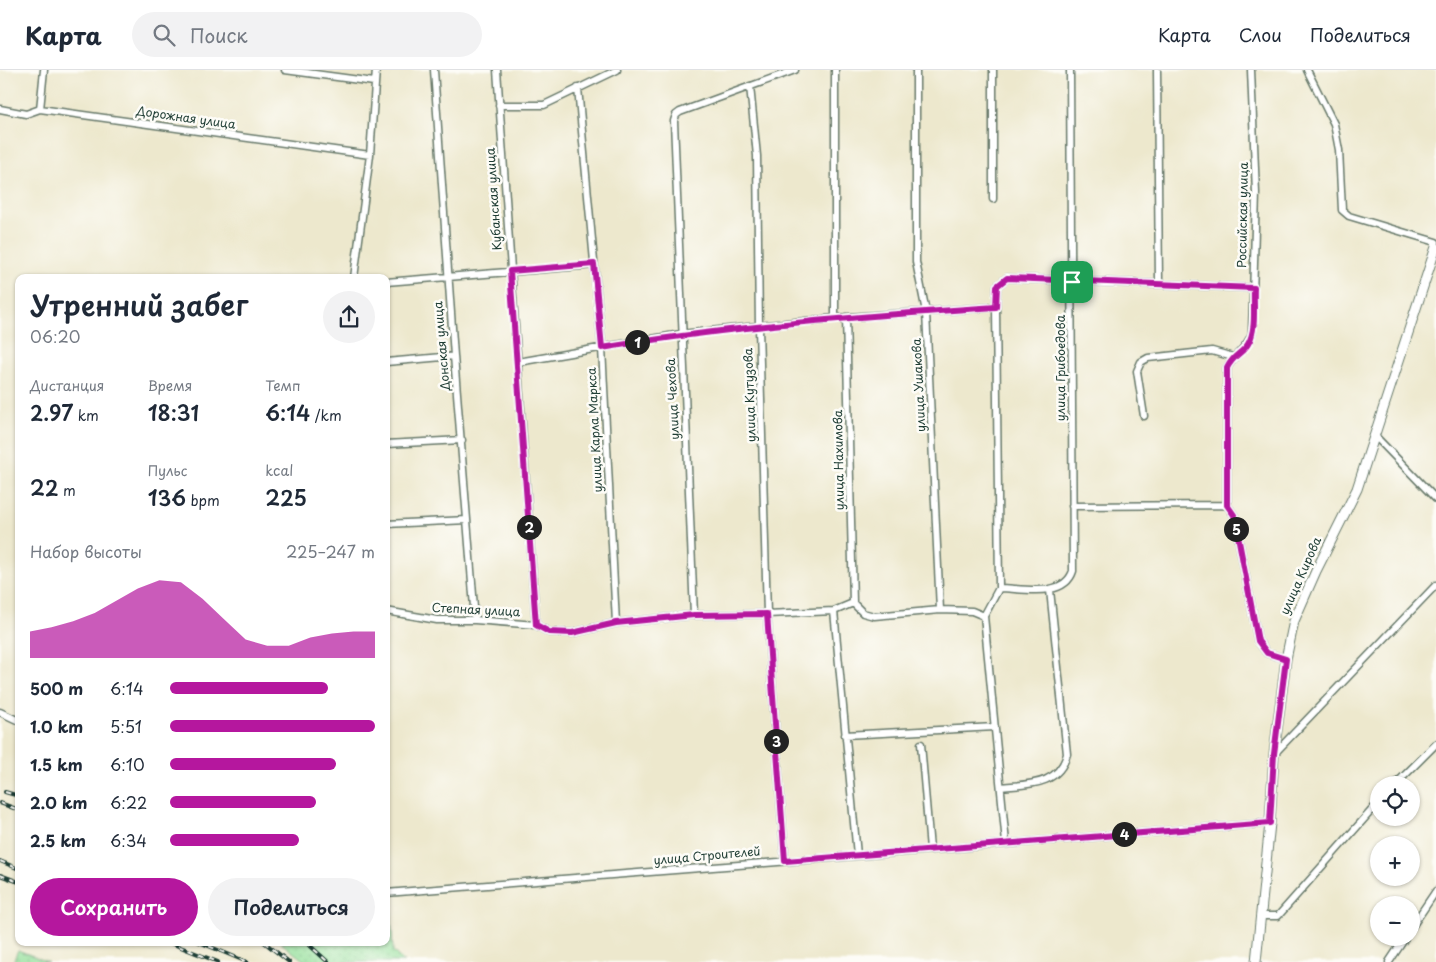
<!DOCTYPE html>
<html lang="ru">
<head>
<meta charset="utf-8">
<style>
	:root { --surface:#fff; --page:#f2f2f3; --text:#1f2937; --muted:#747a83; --line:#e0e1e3; --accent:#b5179e }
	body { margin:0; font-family:"Playpen Sans",sans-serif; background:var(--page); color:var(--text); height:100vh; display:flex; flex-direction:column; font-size:19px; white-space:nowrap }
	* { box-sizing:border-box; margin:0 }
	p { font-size:16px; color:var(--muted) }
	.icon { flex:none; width:28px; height:28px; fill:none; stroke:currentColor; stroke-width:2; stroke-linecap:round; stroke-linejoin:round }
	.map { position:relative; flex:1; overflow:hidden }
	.details { position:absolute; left:15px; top:204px; width:375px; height:672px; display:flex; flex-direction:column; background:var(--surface); border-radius:10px; box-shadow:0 1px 4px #0004 }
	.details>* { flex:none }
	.controls { position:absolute; left:1370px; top:706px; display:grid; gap:10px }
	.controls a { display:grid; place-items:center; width:50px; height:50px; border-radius:50%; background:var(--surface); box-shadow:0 1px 4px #0004; font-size:25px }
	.pin { position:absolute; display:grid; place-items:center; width:42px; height:42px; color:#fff; margin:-21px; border-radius:10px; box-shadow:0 2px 8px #0006 }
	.km { position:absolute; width:25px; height:25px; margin:-12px; border-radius:50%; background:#222; color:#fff; font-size:14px; line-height:25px; text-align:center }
	.round { display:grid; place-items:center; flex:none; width:52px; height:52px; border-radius:26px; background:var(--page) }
	.summary { display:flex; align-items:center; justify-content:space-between; height:85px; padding:0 15px }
	h1 { font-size:28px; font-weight:600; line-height:38px }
	.stats { display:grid; grid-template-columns:repeat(3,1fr); gap:8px; height:85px; padding:5px 15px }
	.stats div { display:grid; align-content:center }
	.stats b { font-size:21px; font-weight:600 }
	.stats small { font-size:14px; font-weight:400 }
	.stats p { font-size:14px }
	.chart { height:140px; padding:10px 15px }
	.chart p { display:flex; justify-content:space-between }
	.chart svg { width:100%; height:90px; margin-top:5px; fill:var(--accent); opacity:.7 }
	.cta { display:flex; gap:10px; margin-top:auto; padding:10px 15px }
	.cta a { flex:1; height:58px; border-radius:30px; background:var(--accent); color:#fff; font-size:20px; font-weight:600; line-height:58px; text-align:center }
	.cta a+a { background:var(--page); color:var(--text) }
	ul { padding:0 15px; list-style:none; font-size:16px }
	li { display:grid; grid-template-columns:80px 60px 1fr; align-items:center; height:38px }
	li i { height:12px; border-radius:6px; background:var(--accent) }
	header { display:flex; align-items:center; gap:30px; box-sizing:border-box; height:70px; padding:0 25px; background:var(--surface); border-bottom:1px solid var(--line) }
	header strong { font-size:24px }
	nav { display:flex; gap:28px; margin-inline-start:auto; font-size:18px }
	.search { width:350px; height:45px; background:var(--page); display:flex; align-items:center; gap:12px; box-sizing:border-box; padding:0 18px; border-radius:28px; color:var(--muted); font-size:19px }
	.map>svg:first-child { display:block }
	.grass { fill:url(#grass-dots); stroke:#5a8e68 }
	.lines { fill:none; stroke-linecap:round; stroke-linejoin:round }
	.street-casing { stroke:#67796a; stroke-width:9 }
	.secondary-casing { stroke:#67796a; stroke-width:11 }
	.street { stroke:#fff; stroke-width:6 }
	.secondary { stroke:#fff; stroke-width:9 }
	.rail-casing { stroke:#1f3d34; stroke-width:4 }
	.rail { stroke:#fdfcf7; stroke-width:2; stroke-dasharray:5.5; stroke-linecap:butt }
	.route-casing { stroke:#fff; stroke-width:10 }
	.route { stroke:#b5179e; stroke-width:6 }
	.labels { text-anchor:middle; stroke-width:5; stroke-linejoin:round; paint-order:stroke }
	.street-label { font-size:12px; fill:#1f3d34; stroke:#fdfcf7 }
</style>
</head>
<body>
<header>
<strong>Карта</strong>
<div class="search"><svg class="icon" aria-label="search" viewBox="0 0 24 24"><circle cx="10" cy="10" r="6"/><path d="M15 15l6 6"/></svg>Поиск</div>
<nav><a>Карта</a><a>Слои</a><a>Поделиться</a></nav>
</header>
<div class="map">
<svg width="1436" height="892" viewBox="0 0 1436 892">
	<defs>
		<pattern id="grass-dots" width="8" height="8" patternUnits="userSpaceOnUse" patternTransform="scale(1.25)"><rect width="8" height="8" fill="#95e09c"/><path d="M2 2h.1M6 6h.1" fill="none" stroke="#80c187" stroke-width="1.8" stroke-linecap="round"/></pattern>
	</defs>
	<rect width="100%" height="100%" fill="#fdfcf7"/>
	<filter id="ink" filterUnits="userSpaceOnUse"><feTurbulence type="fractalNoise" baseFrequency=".02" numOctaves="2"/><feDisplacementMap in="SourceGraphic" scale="10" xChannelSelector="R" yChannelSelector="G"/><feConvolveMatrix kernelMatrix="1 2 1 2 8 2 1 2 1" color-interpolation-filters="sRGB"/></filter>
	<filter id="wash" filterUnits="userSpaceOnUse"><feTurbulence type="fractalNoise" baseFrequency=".0096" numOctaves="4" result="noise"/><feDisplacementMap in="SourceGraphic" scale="20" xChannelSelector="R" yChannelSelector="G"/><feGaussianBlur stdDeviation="1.12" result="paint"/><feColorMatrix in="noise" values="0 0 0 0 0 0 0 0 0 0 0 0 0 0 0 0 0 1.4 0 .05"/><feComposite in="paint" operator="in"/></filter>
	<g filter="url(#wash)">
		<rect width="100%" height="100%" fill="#ede8cd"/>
		<path class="grass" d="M 386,827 L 390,827 L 393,881 L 404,892 L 306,892 L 281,873 L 386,872 Z
			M 18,880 L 48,892 L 13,892 Z"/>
	</g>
	<g filter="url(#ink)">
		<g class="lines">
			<defs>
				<path id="street" d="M 285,0 L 374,12
					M 434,0 L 454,286 L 475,550
					M 497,0 L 536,555
					M 835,0 L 835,248
					M 916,0 L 916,192 L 926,242 L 940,540
					M 993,0 L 993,129
					M 1157,0 L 1159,213
					M 1251,0 L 1256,123 L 1252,263 C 1247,279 1235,283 1227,298 L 1227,435 L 1234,445 L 1258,571 L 1267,583 L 1286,589
					M 1307,0 L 1334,54 L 1339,80 L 1342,140 L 1349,146 L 1436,172
					M 750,16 L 757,86 L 759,258 L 767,544 L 785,791
					M 578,18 L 602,278 L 616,553
					M 499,35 L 544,35 L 617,0
					M 0,39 L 26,44 L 40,39 L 370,85
					M 40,39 L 44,0
					M 354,208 L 370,85 L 376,0
					M 386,212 L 594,195
					M 996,237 L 999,518
					M 846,247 L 853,533
					M 386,292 L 454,286
					M 518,292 L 681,264 L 835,248 L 996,237 L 997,216 L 1007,208 L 1253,218
					M 1144,346 L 1137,301 L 1141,292 L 1148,288 L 1212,281 L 1233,287
					M 1375,366 L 1436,429
					M 386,374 L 462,370
					M 1072,436 L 1227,435
					M 386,454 L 467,450
					M 386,541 L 437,550 L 475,550 L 536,555 L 549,562 L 572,563 L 616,553 L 694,545 L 767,544 L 834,541 L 853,533 L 863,543 L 874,546 L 940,540 L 972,541 L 984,546 L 999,518 C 1021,518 1064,529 1073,501 L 1070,0
					M 834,541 L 857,785
					M 694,545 L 674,51 L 676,45 L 680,42 L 795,0
					M 984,546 L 1006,773
					M 0,642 L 19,651
					M 845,665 L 995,657
					M 921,674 L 930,779
					M 1274,684 L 1436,515
					M 1395,715 L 1436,674
					M 1001,717 C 1028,714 1059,716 1067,684 L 1050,520
					M 386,823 L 1270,753
					M 1261,846 L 1278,846 L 1379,732
					M 1411,858 L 1436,821
					M 1389,892 L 1405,868"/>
				<path id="secondary" d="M 1256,892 L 1270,753 L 1274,684 L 1286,589 L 1294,551 L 1316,501 L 1357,419 L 1436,177"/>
			</defs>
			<use href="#street" class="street-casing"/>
			<use href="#secondary" class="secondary-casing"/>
			<use href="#street" class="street"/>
			<use href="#secondary" class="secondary"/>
			<defs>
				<path id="rail" d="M 5,722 L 19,726
					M 0,733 L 19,740
					M 0,791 L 19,799
					M 0,805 L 19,812
					M 168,872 L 218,892
					M 199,872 L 247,892
					M 264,872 L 289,892
					M 306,872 L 328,892"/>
			</defs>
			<use href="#rail" class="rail-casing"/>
			<use href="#rail" class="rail"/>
		</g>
	</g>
	<g class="lines" filter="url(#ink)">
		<defs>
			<path id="route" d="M 594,194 L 602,278 C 732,256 864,246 996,237 L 997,216 L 1007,208 L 1254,218 C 1253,234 1257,260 1248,274 C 1242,284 1234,284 1227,298 L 1227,435 L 1234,445 L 1258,571 L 1267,583 L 1286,589 L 1274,684 L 1270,753 L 785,791 L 767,544 L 694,545 L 616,553 L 572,563 L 549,562 L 536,555 L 510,201 Z"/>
		</defs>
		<use href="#route" class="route-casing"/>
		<use href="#route" class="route"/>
	</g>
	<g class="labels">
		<g class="street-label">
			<text transform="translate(186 48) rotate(8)" y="4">Дорожная улица</text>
			<text transform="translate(494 129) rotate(-94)" y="4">Кубанская улица</text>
			<text transform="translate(1243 145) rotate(-89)" y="4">Российская улица</text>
			<text transform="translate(442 276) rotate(-95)" y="4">Донская улица</text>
			<text transform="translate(1061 298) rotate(-90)" y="4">улица Грибоедова</text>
			<text transform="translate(919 315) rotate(-93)" y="4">улица Ушакова</text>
			<text transform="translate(750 325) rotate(-92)" y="4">улица Кутузова</text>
			<text transform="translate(673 329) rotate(-93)" y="4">улица Чехова</text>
			<text transform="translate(595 360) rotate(-93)" y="4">улица Карла Маркса</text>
			<text transform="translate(839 390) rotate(-91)" y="4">улица Нахимова</text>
			<text transform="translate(1301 506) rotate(-66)" y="4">улица Кирова</text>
			<text transform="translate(476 540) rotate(3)" y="4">Степная улица</text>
			<text transform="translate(707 786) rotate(-5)" y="4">улица Строителей</text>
		</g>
	</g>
</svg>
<div class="controls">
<a><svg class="icon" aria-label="locate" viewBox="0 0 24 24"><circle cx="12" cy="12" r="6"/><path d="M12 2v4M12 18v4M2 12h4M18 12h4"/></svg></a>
<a>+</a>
<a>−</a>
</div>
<div class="pin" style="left:1072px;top:212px;background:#1e9e55"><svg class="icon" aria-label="arrive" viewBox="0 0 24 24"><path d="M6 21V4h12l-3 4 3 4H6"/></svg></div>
<b class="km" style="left:637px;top:272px">1</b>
<b class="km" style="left:529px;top:457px">2</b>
<b class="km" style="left:776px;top:671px">3</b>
<b class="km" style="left:1124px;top:764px">4</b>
<b class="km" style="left:1236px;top:459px">5</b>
<section class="details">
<div class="summary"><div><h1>Утренний забег</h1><p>06:20</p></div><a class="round"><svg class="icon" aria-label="share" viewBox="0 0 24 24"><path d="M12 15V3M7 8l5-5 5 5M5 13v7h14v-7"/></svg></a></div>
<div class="stats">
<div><p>Дистанция</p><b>2.97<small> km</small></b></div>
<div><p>Время</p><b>18:31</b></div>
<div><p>Темп</p><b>6:14<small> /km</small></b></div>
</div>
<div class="stats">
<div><b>22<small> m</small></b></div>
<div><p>Пульс</p><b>136<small> bpm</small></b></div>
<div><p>kcal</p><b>225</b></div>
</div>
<div class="chart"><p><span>Набор высоты</span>225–247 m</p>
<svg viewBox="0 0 160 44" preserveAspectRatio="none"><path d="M0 44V31L10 29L20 26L30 22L40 16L50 10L60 6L70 7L80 15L90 25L100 35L110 38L120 38L130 34L140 32L150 31L160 31V44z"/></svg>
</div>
<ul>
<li><b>500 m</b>6:14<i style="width:77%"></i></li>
<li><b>1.0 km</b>5:51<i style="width:100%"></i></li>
<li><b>1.5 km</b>6:10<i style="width:81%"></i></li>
<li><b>2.0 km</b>6:22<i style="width:71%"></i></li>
<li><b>2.5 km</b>6:34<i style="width:63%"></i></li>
</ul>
<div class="cta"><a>Сохранить</a><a>Поделиться</a></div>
</section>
</div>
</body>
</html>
